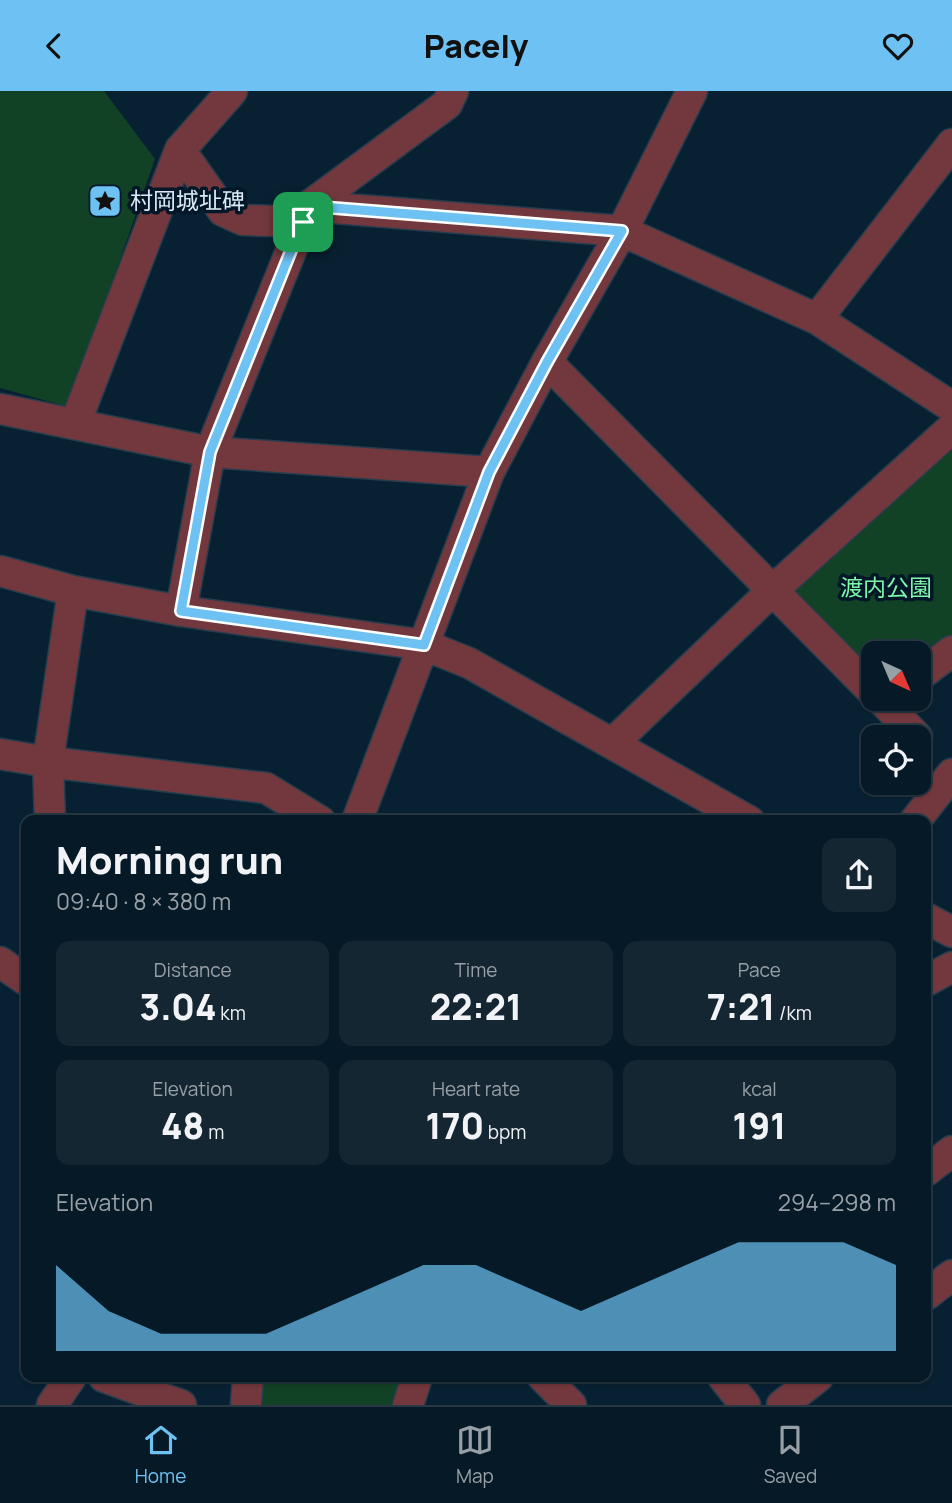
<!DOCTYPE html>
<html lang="en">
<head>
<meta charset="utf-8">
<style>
	:root { --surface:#061926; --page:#142632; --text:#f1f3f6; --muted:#98a0a7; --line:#273843; --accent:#6dc2f3 }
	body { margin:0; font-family:Manrope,"Noto Sans JP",sans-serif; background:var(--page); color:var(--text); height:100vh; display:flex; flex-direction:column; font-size:26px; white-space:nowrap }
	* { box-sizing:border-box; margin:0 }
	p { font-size:23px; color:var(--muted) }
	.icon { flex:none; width:38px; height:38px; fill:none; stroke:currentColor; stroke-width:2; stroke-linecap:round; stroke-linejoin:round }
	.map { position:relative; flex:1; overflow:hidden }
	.side { position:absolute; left:21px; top:724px; width:910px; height:567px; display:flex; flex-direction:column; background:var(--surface); border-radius:14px; box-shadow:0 2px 5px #0004,0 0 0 2px var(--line) }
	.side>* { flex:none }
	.needle { width:46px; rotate:136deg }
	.tools { position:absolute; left:861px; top:550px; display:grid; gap:14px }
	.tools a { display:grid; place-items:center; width:70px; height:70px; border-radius:14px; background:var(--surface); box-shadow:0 2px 5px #0004,0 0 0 2px var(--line); font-size:35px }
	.pin { position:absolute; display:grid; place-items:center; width:60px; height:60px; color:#fff; margin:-30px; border-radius:14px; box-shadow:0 4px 10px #0006 }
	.round { display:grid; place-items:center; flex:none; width:74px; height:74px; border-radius:14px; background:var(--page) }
	.overview { display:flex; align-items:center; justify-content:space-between; height:119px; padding:0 35px }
	h1 { font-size:38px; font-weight:800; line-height:52px }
	.figures { display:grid; grid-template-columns:repeat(3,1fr); gap:10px; height:119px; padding:7px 35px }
	.figures div { display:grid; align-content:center; border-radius:14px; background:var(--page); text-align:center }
	.figures b { font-size:35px; font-weight:800 }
	.figures small { font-size:19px; font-weight:400 }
	.figures p { font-size:19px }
	.chart { height:196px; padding:14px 35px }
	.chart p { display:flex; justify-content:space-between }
	.chart svg { width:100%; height:126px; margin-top:7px; fill:var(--accent); opacity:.7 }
	header { display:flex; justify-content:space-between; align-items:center; height:91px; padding:0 35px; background:var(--accent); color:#111; font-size:32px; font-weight:800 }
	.dock { display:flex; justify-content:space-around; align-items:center; height:98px; border-top:2px solid var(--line); background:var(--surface); font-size:19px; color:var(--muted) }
	.dock a { display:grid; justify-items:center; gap:4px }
	.dock .active { color:var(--accent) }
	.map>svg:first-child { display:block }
	.green { fill:#124226 }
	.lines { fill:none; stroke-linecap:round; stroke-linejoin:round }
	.minor-casing { stroke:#263d4d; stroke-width:33 }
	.minor { stroke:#73383d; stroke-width:30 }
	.route-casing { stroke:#fff; stroke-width:14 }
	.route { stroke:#6dc2f3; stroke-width:9 }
	.labels { text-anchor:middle; stroke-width:7; stroke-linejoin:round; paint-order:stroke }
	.poi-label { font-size:23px; fill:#dceaf6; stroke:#011728; text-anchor:start }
	.park-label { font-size:23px; fill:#7cf7ab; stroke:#011728 }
</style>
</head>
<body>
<header><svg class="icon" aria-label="back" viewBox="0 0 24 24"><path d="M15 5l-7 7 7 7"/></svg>Pacely<svg class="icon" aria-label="heart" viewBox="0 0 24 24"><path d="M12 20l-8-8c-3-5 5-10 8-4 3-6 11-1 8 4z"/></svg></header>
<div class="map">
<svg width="952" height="1314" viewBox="0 0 952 1314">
	<rect width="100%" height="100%" fill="#082132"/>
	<path class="green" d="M 0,0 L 104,0 L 155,68 L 69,316 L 0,297 Z
		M 952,351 L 952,546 L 919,571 L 919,562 L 873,562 L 873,584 L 789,498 Z
		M 257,1286 L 405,1286 L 397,1314 L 255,1314 Z"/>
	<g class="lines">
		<defs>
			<path id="minor" d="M 180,59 L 223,120 L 243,129 L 303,131
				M 309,115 L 622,140 L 817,228 L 952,316
				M 817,228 L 952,53
				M 547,271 L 873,601
				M 0,318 L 210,361 L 489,381
				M 75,333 L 180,59 L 232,0
				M 0,480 L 73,500 L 181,520 L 424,554 L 469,572 L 749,730
				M 73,500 L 48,671 L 266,697 L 320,730
				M 181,520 L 210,361 L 309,115 L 447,13 L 453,0
				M 919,585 L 952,560
				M 880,607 L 917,646
				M 613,652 L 773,499 L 952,337
				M 0,663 L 48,671 L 50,730
				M 357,730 L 489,381 L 547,271 L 622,140 L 692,0
				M 915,730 L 952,683
				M 926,827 L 952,841
				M 0,871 L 26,889
				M 926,890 L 952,876
				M 926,1080 L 952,1060
				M 926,1204 L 952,1184
				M 104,1286 L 181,1314
				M 543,1286 L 571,1314
				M 723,1286 L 745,1314
				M 52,1314 L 71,1286
				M 246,1314 L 248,1286
				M 408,1314 L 417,1286
				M 782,1314 L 818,1286"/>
		</defs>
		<use href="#minor" class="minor-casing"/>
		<use href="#minor" class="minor"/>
	</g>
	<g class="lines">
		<defs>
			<path id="route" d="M 309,115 L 622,140 L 547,271 L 489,381 L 424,554 L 181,520 L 210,361 Z"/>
		</defs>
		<use href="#route" class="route-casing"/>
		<use href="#route" class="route"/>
	</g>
	<defs>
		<symbol id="sight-square" viewBox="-11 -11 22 22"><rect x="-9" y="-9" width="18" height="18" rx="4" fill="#6dc2f3" stroke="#011728"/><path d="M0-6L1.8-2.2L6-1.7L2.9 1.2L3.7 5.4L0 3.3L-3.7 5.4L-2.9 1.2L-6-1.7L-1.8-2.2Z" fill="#111"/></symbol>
	</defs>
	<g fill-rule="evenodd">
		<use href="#sight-square" x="86" y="91" width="38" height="38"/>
	</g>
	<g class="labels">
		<g class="poi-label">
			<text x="130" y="118">村岡城址碑</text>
		</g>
		<g class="park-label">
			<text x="886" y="505">渡内公園</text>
		</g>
	</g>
</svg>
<div class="tools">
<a><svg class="needle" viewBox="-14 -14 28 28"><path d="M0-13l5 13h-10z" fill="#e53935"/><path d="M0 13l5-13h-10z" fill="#98a0a7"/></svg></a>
<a><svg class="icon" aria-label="locate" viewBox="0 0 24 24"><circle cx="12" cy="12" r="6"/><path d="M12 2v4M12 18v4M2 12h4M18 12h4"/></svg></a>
</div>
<div class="pin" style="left:303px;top:131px;background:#1e9e55"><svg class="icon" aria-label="arrive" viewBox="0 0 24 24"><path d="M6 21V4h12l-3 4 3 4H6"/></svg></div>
<section class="side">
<div class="overview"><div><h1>Morning run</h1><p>09:40 · 8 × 380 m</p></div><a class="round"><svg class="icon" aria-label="share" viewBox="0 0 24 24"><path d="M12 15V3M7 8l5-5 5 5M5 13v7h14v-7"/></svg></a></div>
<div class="figures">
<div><p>Distance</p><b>3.04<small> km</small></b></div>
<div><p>Time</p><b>22:21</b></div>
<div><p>Pace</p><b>7:21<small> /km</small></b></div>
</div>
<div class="figures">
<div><p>Elevation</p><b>48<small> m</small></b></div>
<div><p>Heart rate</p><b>170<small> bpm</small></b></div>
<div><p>kcal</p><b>191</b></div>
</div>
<div class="chart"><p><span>Elevation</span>294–298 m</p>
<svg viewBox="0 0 160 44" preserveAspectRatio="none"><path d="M0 44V14L10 30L20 38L30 38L40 38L50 30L60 22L70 14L80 14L90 22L100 30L110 22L120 14L130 6L140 6L150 6L160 14V44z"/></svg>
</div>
</section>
</div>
<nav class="dock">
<a class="active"><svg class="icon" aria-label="home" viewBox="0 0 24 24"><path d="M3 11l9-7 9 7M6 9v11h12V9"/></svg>Home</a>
<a><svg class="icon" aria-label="map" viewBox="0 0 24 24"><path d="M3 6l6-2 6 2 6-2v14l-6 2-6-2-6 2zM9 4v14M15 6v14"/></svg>Map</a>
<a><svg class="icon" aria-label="saved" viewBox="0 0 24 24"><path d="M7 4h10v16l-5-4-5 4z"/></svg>Saved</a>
</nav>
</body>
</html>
